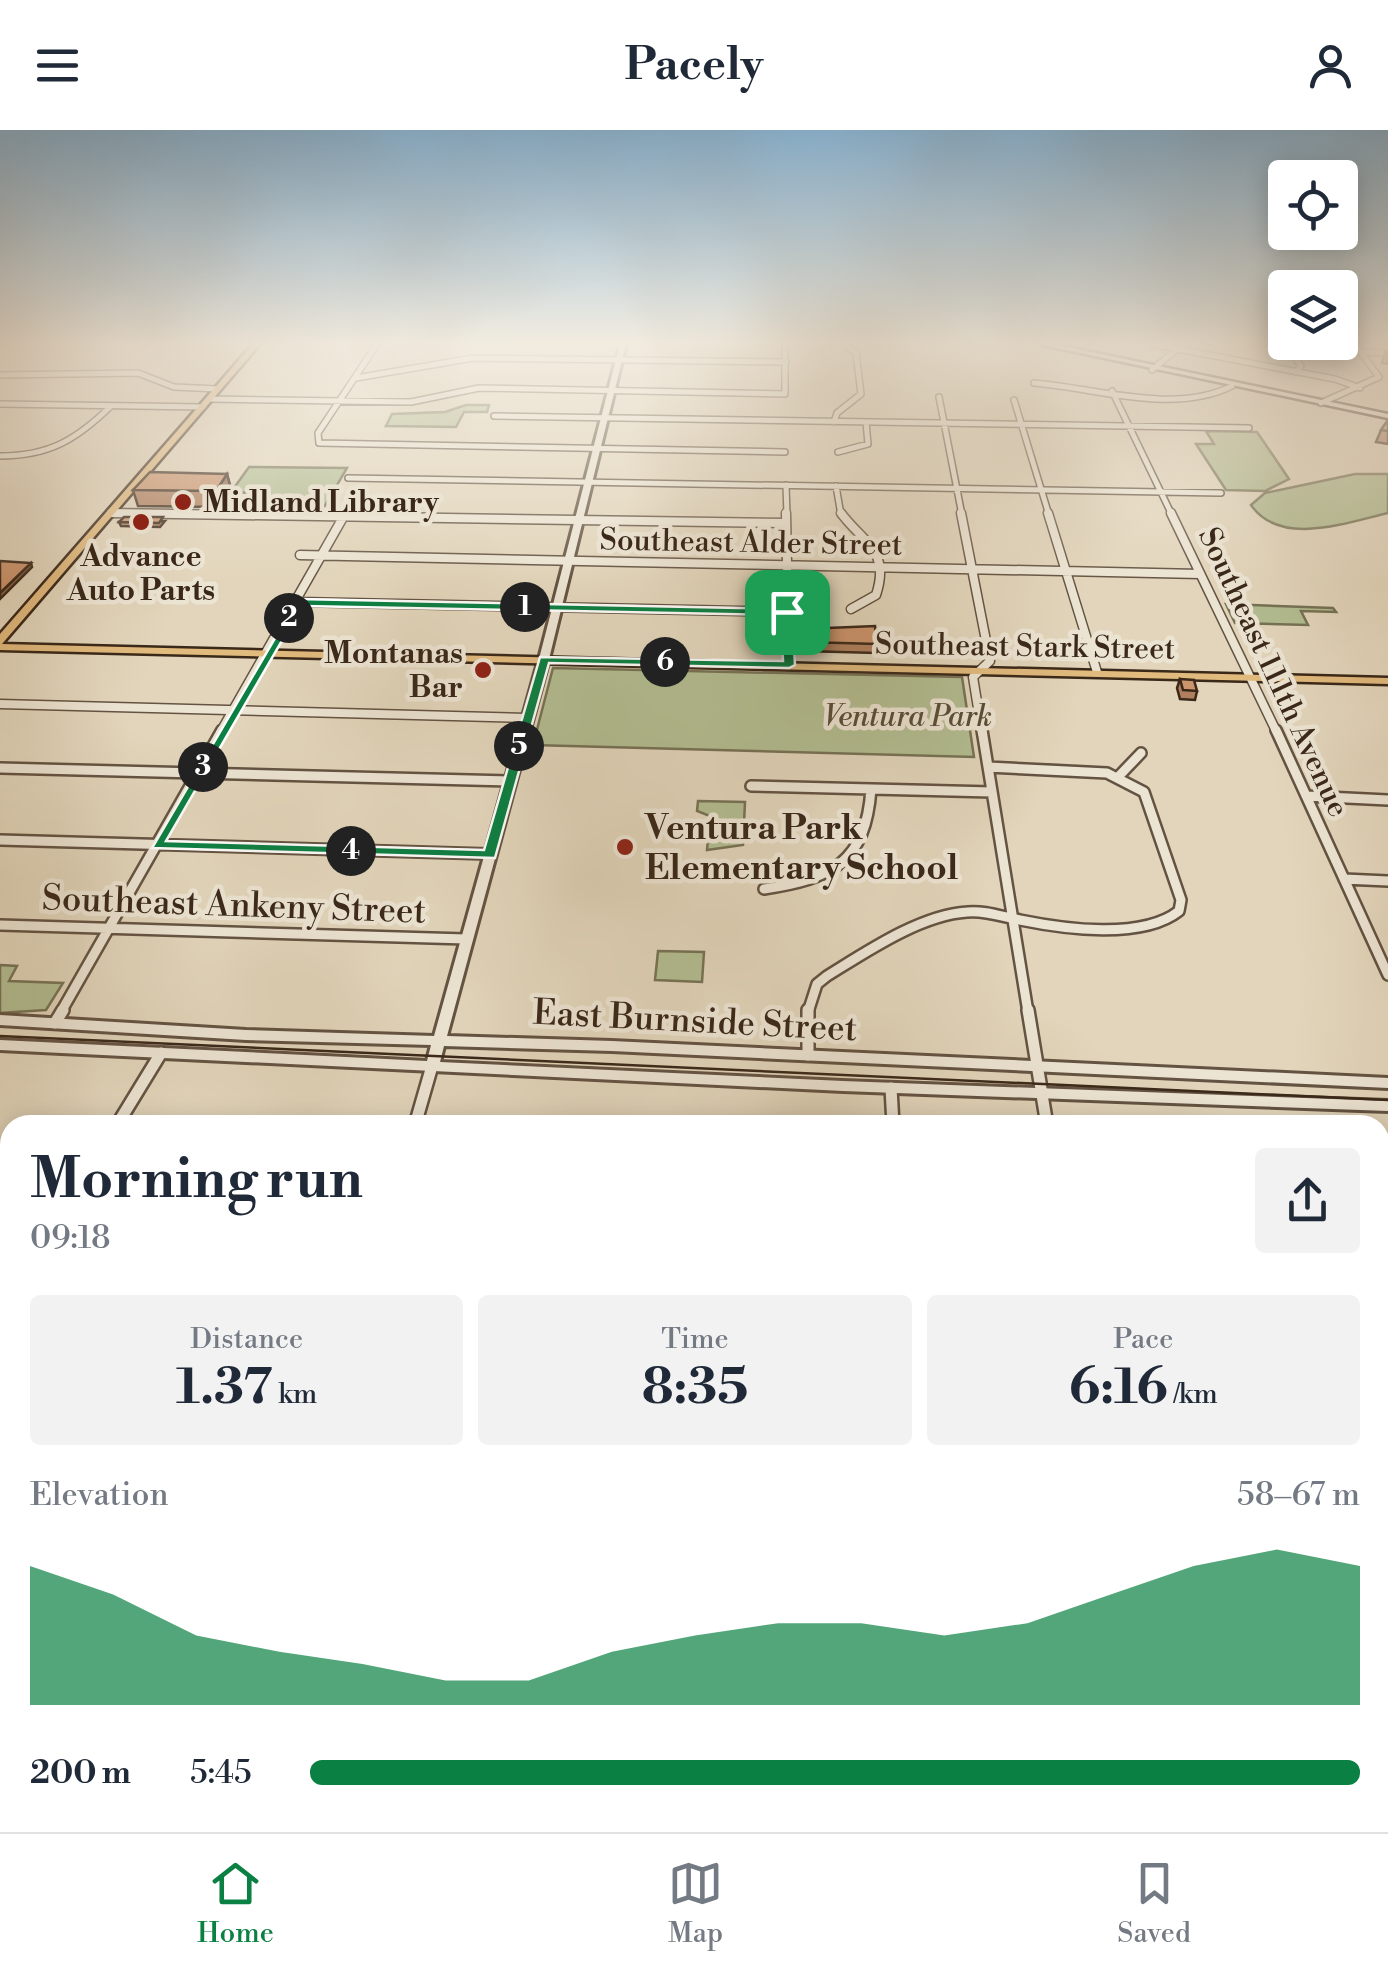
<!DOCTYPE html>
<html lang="en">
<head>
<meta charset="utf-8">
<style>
	:root { --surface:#fff; --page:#f2f2f3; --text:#1f2937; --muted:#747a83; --line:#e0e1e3; --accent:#0b8043 }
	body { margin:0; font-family:"Libre Bodoni",serif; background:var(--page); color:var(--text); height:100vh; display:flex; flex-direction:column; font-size:38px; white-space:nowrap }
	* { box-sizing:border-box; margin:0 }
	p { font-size:32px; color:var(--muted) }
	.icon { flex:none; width:55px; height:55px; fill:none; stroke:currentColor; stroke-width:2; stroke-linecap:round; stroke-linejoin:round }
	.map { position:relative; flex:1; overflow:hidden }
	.drawer { position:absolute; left:0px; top:985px; width:1390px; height:718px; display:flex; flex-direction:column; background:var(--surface); border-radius:30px 30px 0 0; box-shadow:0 5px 25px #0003 }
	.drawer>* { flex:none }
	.buttons { position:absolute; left:1268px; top:30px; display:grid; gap:20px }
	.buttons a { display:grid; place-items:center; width:90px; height:90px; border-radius:10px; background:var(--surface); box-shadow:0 5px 25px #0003; font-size:50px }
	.pin { position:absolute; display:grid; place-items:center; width:85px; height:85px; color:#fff; margin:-42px; border-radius:20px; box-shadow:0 5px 15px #0006 }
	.km { position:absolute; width:50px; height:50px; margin:-25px; border-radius:50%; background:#222; color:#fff; font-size:28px; line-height:50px; text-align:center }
	.round { display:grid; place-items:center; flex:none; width:105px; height:105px; border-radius:10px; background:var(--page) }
	.overview { display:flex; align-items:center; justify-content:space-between; height:170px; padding:0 30px }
	h1 { font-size:55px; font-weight:700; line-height:75px }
	.stats { display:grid; grid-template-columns:repeat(3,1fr); gap:15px; height:170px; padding:10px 30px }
	.stats div { display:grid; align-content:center; border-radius:10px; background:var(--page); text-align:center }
	.stats b { font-size:50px; font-weight:700 }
	.stats small { font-size:28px; font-weight:400 }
	.stats p { font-size:28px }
	.chart { height:280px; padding:20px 30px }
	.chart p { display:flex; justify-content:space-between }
	.chart svg { width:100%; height:180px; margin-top:10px; fill:var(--accent); opacity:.7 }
	ul { padding:0 30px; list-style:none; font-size:32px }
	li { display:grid; grid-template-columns:160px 120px 1fr; align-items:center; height:75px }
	li i { height:25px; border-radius:12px; background:var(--accent) }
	header { display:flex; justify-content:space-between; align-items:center; height:130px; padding:0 30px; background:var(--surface); font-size:45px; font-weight:700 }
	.dock { display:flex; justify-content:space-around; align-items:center; height:140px; border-top:2px solid var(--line); background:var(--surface); font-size:28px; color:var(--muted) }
	.dock a { display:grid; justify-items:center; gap:5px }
	.dock .active { color:var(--accent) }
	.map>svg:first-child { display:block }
	.green { fill:#b2bd91; stroke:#767255; stroke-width:2.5 }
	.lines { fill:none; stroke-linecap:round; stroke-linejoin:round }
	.minor-far4-casing { stroke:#645342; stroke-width:8 }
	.minor-far3-casing { stroke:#645342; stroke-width:11 }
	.minor-far2-casing { stroke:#645342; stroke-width:14 }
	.minor-far1-casing { stroke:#645342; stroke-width:16 }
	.minor-casing { stroke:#645342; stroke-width:20 }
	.tertiary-casing { stroke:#645342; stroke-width:6 }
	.secondary-casing { stroke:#3a2819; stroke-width:5 }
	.primary-casing { stroke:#3a2819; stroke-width:5 }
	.minor-far4 { stroke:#ece4d3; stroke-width:5 }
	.minor-far3 { stroke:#ece4d3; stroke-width:8 }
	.minor-far2 { stroke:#ece4d3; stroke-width:9 }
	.minor-far1 { stroke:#ece4d3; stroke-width:11 }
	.minor { stroke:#ece4d3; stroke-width:15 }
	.tertiary { fill:#ece4d3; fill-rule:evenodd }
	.secondary { fill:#ece4d3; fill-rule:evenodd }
	.primary { fill:#e1ba7e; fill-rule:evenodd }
	.tram { stroke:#3a2819; stroke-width:2.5 }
	.wall { fill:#af7f5e; stroke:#3a2819; stroke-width:2.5 }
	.shaded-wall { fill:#8f684c; stroke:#3a2819; stroke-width:2.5 }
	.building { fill:#cc946d; stroke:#3a2819; stroke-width:2.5 }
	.route { fill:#0b8043; stroke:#fff; stroke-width:2.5; fill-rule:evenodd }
	.poi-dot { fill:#8f2418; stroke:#ece4d3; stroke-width:4 }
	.labels { text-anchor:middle; stroke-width:9; stroke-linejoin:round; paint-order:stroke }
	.far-poi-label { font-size:30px; font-weight:bold; fill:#3a2819; stroke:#ece4d3; text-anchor:start }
	.far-street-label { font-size:30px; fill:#3a2819; stroke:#ece4d3 }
	.far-park-label { font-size:30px; font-style:italic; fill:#584d37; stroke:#ece4d3 }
	.poi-label { font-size:35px; font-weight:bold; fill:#3a2819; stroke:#ece4d3; text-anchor:start }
	.street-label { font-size:35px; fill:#3a2819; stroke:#ece4d3 }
</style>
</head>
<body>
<header><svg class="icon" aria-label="menu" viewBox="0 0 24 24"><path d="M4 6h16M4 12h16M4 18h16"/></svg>Pacely<svg class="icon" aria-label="person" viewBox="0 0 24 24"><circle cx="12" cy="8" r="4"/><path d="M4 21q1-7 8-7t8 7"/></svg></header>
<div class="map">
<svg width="1388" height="1702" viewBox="0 0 1388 1702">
	<rect width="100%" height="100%" fill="#e2d5bb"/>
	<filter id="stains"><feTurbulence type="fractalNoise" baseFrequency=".002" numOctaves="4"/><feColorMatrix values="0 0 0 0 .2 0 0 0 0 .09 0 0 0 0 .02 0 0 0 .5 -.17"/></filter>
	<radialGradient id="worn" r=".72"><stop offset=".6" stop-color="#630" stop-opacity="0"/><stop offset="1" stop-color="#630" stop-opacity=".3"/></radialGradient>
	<path class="green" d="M 466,275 L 489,275 L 487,282 L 464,282 L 456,297 L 386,296 L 392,284 L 445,282 Z
		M 1206,301 L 1257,302 L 1289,349 L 1265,361 L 1226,360 L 1196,314 L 1214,314 Z
		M 249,337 L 347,338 L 323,379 L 243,382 L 256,363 L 231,362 Z
		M 1355,344 L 1388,344 L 1388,383 C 1345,393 1280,417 1251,375 L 1265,363 Z
		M 1226,474 L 1333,478 L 1336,482 L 1301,481 L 1308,495 L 1235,493 Z
		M 553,538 L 962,547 L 974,627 L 533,615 Z
		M 698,671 L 745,672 L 743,715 L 707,720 L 710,686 L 697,681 Z
		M 658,821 L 704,822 L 702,852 L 655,850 Z
		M 0,835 L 17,836 L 9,851 L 63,853 L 46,880 L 0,883 Z"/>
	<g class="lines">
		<defs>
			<path id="minor-far4" d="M 377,214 L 318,303 L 319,313 L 785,322
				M 1152,214 L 1335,249 L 1360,258
				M 1285,214 L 1301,236 L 1296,242
				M 1362,222 L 1388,223
				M 1152,240 L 1177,219
				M 0,245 L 138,243 L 174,257 L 218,259
				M 356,248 L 473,228 L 786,232
				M 1034,253 C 1096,258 1174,285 1232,256
				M 1112,261 L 1172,385
				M 939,267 L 962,385
				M 209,269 L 411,272 L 479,258 L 785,264 L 785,214
				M 1014,270 L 1049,385
				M 1321,273 L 1379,247 L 1355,214
				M 0,274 L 203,277
				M 494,286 L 1249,298
				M 834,292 L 837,283 L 861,264 L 856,223 L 843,214
				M 838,322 L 868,314 L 866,292
				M 0,326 C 49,326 76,310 111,276
				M 348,348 L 1221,363
				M 786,355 L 787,385
				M 836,356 L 841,385
				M 111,383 L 247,385"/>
			<path id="minor-far3" d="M 111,383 L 786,393
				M 786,383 L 789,535
				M 841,383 C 862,412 891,420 876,465 L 851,479
				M 961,383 L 990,531 L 973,547 L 982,603
				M 1048,383 L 1097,542
				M 1171,383 L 1277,603
				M 300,425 L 1200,444
				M 298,472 L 787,482
				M 0,574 L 527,588
				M 220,603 L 345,384"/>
			<path id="minor-far2" d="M 982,600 L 1028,882
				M 1276,600 L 1388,845
				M 0,638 L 510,651
				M 1119,646 L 1141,623
				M 751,656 L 992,662
				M 1306,666 L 1388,670
				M 0,710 L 489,724
				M 1344,749 L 1388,751
				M 764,759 C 832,749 866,732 871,659
				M 0,795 L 466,809
				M 61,882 L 222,600
				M 808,882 L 817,854 L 827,846 C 866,822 920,785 967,782 C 985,780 1003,787 1020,790 C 1064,799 1142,810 1179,781 L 1181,770 L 1144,662 L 1107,643 L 988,637"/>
			<path id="minor-far1" d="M 808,880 L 808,925
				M 1028,880 L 1047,995
				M 55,893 L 63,880
				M 891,958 L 893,995
				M 117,995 L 161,923
				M 415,995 L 432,936
				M 0,1068 L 10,1068
				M 1380,1201 L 1388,1201"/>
			<path id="minor" d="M 1380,1455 L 1388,1456
				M 734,1692 L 734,1702
				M 1160,1692 L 1162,1702
				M 72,1702 L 75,1692
				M 314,1702 L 316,1692"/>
			<path id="tertiary" d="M 620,214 L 626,214 L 549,529 L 447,906 L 612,911 L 1388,948 L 1388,958 L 612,921 L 444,916 L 440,932 L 843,951 L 1388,971 L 1388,981 L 843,961 L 0,920 L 0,910 L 427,931 L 431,915 L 246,910 L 0,895 L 0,885 L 246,900 L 434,906 L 539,529 Z"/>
			<path id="secondary" d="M 1038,214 L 1053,214 L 1388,284 L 1388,288 Z"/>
			<path id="primary" d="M 253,214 L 260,214 L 2,514 L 1388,548 L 1388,554 L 0,520 L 0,504 Z"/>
		</defs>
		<use href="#minor-far4" class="minor-far4-casing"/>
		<use href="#minor-far3" class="minor-far3-casing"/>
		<use href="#minor-far2" class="minor-far2-casing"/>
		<use href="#minor-far1" class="minor-far1-casing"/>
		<use href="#minor" class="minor-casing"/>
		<use href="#tertiary" class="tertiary-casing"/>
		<use href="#secondary" class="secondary-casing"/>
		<use href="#primary" class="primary-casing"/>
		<use href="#minor-far4" class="minor-far4"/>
		<use href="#minor-far3" class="minor-far3"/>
		<use href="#minor-far2" class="minor-far2"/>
		<use href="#minor-far1" class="minor-far1"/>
		<use href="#minor" class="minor"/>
		<use href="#tertiary" class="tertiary"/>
		<use href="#secondary" class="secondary"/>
		<use href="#primary" class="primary"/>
		<path class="tram" d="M 0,906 L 1388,970"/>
	</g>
	<path class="wall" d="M 1388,220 L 1388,234 L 1382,233 L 1385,222 Z
		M 1388,290 L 1388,314 L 1376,312 L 1381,300 Z
		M 227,344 L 231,359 L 220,377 L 138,376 L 133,360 Z
		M 165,391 L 160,397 L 121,396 L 119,392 Z
		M 804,499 L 877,514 L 876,523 L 804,521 Z
		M 1180,549 L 1197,561 L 1195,570 L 1180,569 L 1177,558 Z"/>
	<path class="shaded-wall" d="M 227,344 L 231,359 L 220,377 L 216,361 Z
		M 31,433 L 32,437 L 0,469 L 0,463 Z
		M 10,1388 L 10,1400 L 0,1423 L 0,1411 Z"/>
	<path class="building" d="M 1388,290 L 1388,301 L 1381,300 Z
		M 150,342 L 227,344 L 216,361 L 133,360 Z
		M 124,387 L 163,387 L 159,393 L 119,392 Z
		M 0,431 L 31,433 L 0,463 Z
		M 875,496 L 877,514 L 805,512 L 804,499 Z
		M 1180,549 L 1194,550 L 1197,561 L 1183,560 Z
		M 0,1221 L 10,1221 L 10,1388 L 0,1411 Z"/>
	<linearGradient id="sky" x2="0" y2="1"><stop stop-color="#88b5d6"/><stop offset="0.47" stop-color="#f2ece0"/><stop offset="1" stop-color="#f2ece0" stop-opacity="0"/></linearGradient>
	<rect width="1388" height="453" fill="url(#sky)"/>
	<path class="route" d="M 298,469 L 787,479 L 792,482 L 795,535 L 789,538 L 549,533 L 495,728 L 152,718 ZM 302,476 L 781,485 L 783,531 L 540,527 L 484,720 L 166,711 Z"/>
	<g class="poi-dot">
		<circle cx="183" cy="372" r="10"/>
		<circle cx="141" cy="392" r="10"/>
		<circle cx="483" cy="540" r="10"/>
		<circle cx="625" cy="717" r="10"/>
	</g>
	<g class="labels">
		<g class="far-poi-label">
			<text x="203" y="382">Midland Library</text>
			<text x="141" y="436" text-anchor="middle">Advance<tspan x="141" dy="34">Auto Parts</tspan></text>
			<text x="463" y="533" text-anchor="end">Montanas<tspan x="463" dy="34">Bar</tspan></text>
		</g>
		<g class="far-street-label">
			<text transform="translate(751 412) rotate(1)" y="10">Southeast Alder Street</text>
			<text transform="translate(1025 516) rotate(1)" y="10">Southeast Stark Street</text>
			<text transform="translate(1274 542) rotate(65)" y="10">Southeast 111th Avenue</text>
		</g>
		<g class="far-park-label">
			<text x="908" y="596">Ventura Park</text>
		</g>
		<g class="poi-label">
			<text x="645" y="709">Ventura Park<tspan x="645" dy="40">Elementary School</tspan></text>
		</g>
		<g class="street-label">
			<text transform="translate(234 774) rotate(2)" y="12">Southeast Ankeny Street</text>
			<text transform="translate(695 890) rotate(3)" y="12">East Burnside Street</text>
		</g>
	</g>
	<rect width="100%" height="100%" filter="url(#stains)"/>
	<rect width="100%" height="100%" fill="url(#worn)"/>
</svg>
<div class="buttons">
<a><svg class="icon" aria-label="locate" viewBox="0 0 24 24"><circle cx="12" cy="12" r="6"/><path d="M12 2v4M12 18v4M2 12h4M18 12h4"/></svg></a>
<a><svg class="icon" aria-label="layers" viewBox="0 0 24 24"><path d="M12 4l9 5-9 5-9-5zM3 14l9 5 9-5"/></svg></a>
</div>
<div class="pin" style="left:787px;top:482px;background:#1e9e55"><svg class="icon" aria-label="arrive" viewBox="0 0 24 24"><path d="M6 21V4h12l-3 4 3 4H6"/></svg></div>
<b class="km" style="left:525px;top:477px">1</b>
<b class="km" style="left:289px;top:488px">2</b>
<b class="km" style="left:203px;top:637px">3</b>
<b class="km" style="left:351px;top:721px">4</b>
<b class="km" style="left:519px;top:616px">5</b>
<b class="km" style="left:665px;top:532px">6</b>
<section class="drawer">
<div class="overview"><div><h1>Morning run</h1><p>09:18</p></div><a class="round"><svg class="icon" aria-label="share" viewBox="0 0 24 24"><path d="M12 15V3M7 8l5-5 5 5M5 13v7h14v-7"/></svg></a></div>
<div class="stats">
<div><p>Distance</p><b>1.37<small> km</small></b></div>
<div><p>Time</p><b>8:35</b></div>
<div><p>Pace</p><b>6:16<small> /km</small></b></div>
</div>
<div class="chart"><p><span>Elevation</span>58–67 m</p>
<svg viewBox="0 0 160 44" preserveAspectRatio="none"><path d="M0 44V10L10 17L20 27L30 31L40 34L50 38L60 38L70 31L80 27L90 24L100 24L110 27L120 24L130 17L140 10L150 6L160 10V44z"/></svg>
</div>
<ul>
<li><b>200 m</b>5:45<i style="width:100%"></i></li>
</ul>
</section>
</div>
<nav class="dock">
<a class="active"><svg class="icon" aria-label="home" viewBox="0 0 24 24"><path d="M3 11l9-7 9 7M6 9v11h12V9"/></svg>Home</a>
<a><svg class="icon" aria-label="map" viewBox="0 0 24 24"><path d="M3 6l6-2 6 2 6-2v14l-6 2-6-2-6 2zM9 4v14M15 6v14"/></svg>Map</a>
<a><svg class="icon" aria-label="saved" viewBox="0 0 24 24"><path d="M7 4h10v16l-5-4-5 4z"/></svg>Saved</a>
</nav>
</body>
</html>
